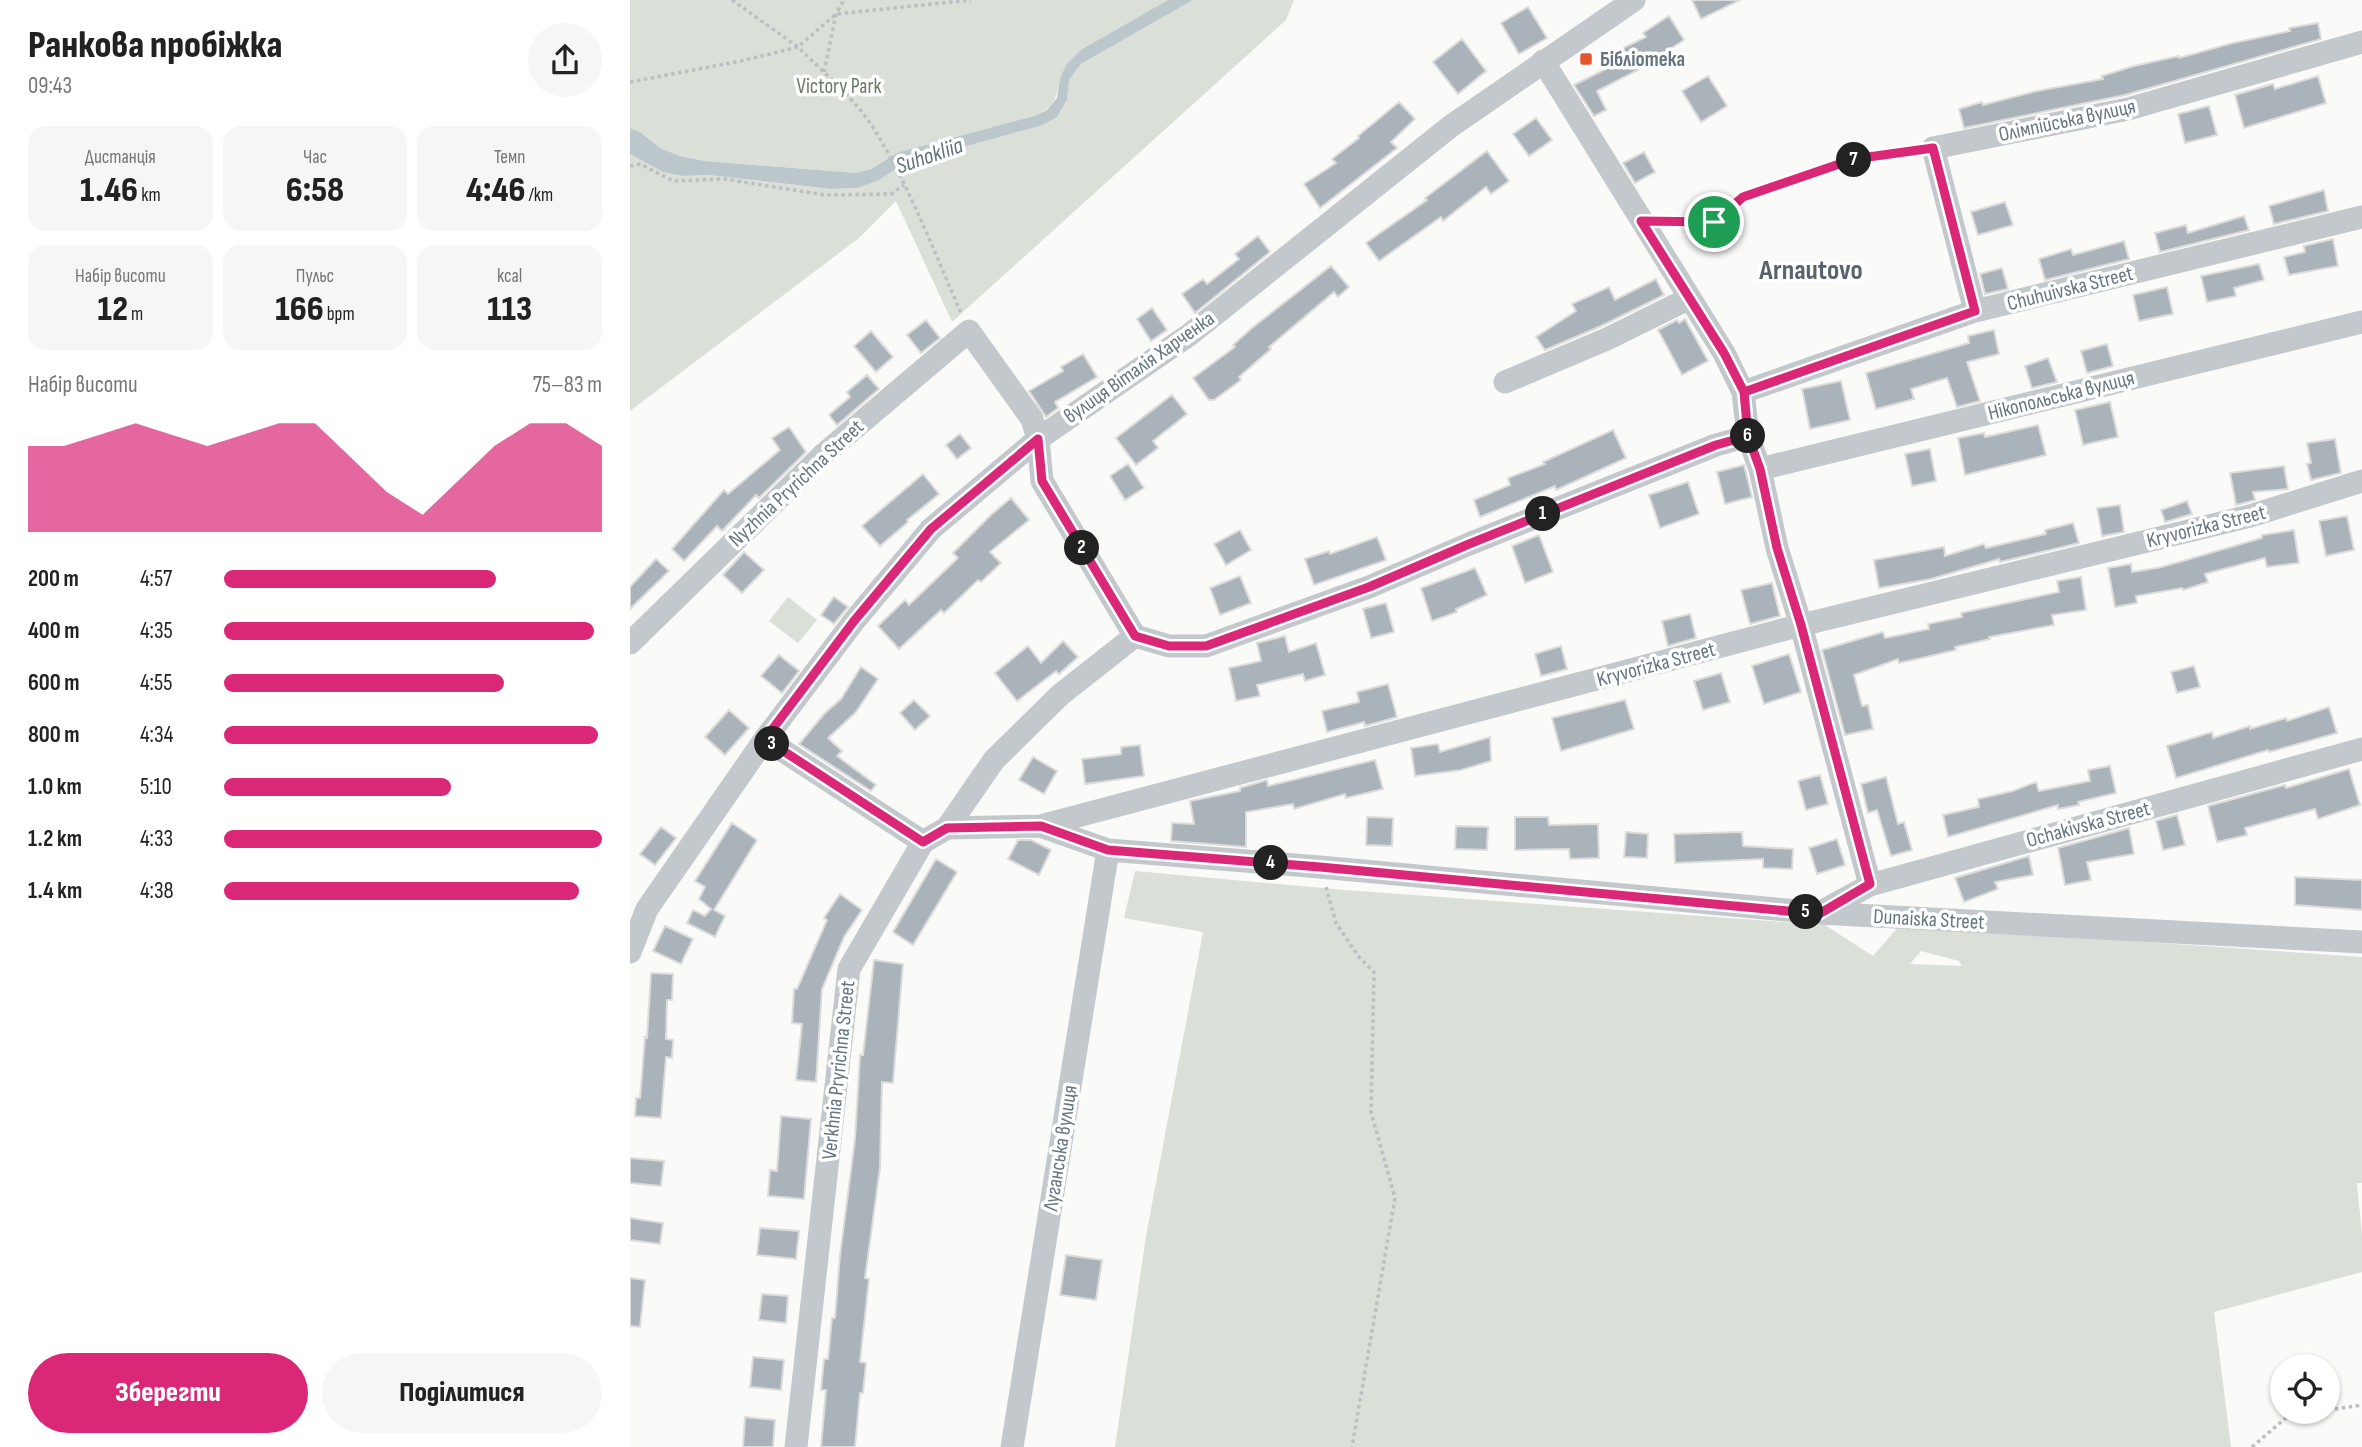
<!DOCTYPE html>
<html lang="uk">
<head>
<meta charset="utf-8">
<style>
	:root { --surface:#fff; --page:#f6f6f6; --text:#222; --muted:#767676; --accent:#db2777 }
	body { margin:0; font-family:"Sofia Sans Condensed",sans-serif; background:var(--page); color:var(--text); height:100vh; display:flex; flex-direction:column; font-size:26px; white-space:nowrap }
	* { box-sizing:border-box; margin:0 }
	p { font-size:23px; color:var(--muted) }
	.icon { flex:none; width:38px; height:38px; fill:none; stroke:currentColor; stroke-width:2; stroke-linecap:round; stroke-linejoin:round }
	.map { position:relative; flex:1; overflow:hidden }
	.details { display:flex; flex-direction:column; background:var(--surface); width:630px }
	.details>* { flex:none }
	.controls { position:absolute; left:1640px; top:1354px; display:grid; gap:14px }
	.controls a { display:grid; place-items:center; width:70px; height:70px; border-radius:50%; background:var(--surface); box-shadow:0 2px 5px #0004; font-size:35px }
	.pin { position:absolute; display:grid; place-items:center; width:60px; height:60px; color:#fff; margin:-30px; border:4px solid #fff; border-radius:50%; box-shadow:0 2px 7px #0007 }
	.km { position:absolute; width:35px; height:35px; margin:-18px; border-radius:50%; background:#222; color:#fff; font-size:19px; line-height:35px; text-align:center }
	.round { display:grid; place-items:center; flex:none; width:74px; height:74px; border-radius:37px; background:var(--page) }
	.head { display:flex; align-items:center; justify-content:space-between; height:119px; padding:0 28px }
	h1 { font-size:38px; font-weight:800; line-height:52px }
	.figures { display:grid; grid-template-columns:repeat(3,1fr); gap:10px; height:119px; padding:7px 28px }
	.figures div { display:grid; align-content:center; border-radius:18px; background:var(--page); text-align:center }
	.figures b { font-size:35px; font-weight:800 }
	.figures small { font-size:19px; font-weight:400 }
	.figures p { font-size:19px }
	.chart { height:196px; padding:14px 28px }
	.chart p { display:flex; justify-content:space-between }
	.chart svg { width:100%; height:126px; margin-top:7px; fill:var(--accent); opacity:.7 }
	.action { display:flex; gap:14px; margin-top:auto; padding:14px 28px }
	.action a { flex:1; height:80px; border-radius:42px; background:var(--accent); color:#fff; font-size:28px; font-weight:800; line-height:80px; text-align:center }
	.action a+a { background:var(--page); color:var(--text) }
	ul { padding:0 28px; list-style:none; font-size:23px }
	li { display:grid; grid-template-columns:112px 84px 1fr; align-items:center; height:52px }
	li i { height:18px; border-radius:9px; background:var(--accent) }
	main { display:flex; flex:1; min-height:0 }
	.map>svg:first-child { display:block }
	.green { fill:#dadfd7; fill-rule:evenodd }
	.water { fill:#bbc7cb }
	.building { fill:#aab3b9; stroke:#dcdcda; stroke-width:2 }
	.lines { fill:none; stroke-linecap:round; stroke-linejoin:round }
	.path { stroke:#bbbfc2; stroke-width:3.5; stroke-dasharray:3.5 3.5; stroke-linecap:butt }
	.minor { stroke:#c3c8cc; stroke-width:23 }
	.route-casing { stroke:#fff; stroke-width:14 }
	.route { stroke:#db2777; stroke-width:9 }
	.poi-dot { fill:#e4572e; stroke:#fff; stroke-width:2.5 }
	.labels { text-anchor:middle; stroke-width:7; stroke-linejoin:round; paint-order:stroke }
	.poi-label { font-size:21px; font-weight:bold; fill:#657683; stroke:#fff; text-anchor:start }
	.park-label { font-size:21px; fill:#687a64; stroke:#fff }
	.street-label { font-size:21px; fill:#657683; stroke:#fff }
	.water-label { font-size:23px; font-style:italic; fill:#60757c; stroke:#fff }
	.district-label { font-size:28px; font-weight:bold; fill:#57646e; stroke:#fff }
</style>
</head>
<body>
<main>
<section class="details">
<div class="head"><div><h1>Ранкова пробіжка</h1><p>09:43</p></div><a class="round"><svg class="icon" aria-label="share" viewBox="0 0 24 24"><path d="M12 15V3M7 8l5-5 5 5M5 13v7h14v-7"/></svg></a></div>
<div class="figures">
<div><p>Дистанція</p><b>1.46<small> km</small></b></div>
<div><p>Час</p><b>6:58</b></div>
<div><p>Темп</p><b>4:46<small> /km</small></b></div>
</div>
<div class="figures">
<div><p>Набір висоти</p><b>12<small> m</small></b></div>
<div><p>Пульс</p><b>166<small> bpm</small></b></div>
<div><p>kcal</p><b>113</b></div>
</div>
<div class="chart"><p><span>Набір висоти</span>75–83 m</p>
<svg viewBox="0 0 160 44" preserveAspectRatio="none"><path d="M0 44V14L10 14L20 10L30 6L40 10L50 14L60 10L70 6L80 6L90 18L100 30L110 38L120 26L130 14L140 6L150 6L160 14V44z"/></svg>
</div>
<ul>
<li><b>200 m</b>4:57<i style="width:72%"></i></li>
<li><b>400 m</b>4:35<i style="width:98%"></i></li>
<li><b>600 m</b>4:55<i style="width:74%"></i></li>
<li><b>800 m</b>4:34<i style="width:99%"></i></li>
<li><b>1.0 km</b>5:10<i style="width:60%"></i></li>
<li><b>1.2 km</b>4:33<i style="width:100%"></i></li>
<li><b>1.4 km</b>4:38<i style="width:94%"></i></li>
</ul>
<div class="action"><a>Зберегти</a><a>Поділитися</a></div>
</section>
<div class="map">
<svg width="1732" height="1447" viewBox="0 0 1732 1447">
	<rect width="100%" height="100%" fill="#fafaf8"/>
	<path class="green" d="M 0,0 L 538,0 L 504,20 L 430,79 C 426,100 424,107 404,116 L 269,152 L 241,169 L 226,173 L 75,161 L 50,156 L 30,148 L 10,132 L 0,128 Z
		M 563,0 L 664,0 L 656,20 L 322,322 L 266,201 L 229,238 L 0,411 L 0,154 L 33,172 L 52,176 L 79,175 L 201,189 L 228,188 L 249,180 L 275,163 L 413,125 L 427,117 L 437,100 L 439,80 L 451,64 Z
		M 158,597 L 187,620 L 168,643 L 139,621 Z
		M 505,871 L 715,890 L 1195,925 L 1243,956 L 1270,925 L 1732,957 L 1732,1183 L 1727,1183 L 1732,1236 L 1732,1272 L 1584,1312 L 1601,1447 L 485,1447 L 516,1236 L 573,932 L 494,918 ZM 1291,951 L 1329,961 L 1332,966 L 1280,964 Z"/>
	<path class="water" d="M 538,0 L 563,0 L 451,64 L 439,80 L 437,100 L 427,117 L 413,125 L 275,163 L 249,180 L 228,188 L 201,189 L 79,175 L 52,176 L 33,172 L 0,154 L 0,128 L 10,132 L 30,148 L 50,156 L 75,161 L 226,173 L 241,169 L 269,152 L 404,116 L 417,110 L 427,98 L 430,79 L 436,65 L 451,50 Z"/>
	<path class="building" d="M 1062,0 L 1110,0 L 1071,19 Z
		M 898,7 L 917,38 L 889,54 L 871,23 Z
		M 1039,16 L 1054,40 L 1008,70 L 967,91 L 976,110 L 964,116 L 944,85 L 976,69 L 971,59 L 1016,37 L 1013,33 Z
		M 1688,23 L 1691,39 L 1495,95 L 1334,128 L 1329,109 L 1352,102 L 1353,105 L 1407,91 L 1473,79 L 1472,76 L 1504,66 L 1549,56 L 1549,58 L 1603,43 L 1660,31 L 1659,28 Z
		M 832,39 L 856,71 L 828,94 L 803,62 Z
		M 1078,76 L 1097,106 L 1071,122 L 1052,91 Z
		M 1688,76 L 1696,103 L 1614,128 L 1605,95 L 1643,84 L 1645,89 Z
		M 769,102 L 785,119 L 761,142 L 767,148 L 690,208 L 674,184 L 706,163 L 702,159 L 729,138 L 728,136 Z
		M 1579,106 L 1587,135 L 1555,143 L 1548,114 Z
		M 906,118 L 922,140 L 899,156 L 883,134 Z
		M 857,151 L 879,181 L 861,194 L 856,187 L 813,221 L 811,217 L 749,261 L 736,243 L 797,200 L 795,198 Z
		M 1014,152 L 1025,172 L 1005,183 L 993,163 Z
		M 1694,190 L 1698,211 L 1644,224 L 1639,206 Z
		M 1375,202 L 1383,225 L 1348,235 L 1341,212 Z
		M 1614,216 L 1619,230 L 1530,252 L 1525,233 L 1556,225 L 1558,233 Z
		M 628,236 L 640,252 L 565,313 L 552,294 L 573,279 L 577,284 L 609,259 L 605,254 Z
		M 1703,239 L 1708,266 L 1659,275 L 1654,257 L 1675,252 L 1674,246 Z
		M 1494,241 L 1499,259 L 1415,280 L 1409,259 L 1441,249 L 1443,255 Z
		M 1629,264 L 1634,280 L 1604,288 L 1606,296 L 1577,302 L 1571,276 Z
		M 701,266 L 719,287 L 708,297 L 704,292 L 639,347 L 641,349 L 609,377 L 611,380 L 584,400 L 579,400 L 563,378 L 605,347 L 603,345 L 622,328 Z
		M 1372,268 L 1378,289 L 1355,294 L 1350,274 Z
		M 1026,279 L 1034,295 L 971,326 L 915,350 L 906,337 L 946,311 L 942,304 L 979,287 L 985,300 Z
		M 1537,287 L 1543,314 L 1509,321 L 1503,295 Z
		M 522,308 L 537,330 L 521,341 L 507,319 Z
		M 1055,319 L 1078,361 L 1052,375 L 1028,330 L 1047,320 L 1049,323 Z
		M 296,320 L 310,338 L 291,353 L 277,335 Z
		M 1364,330 L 1369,354 L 1337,362 L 1350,401 L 1327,407 L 1317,378 L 1281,389 L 1284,399 L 1246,409 L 1236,373 L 1339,343 L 1338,336 Z
		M 241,331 L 263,357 L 246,372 L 224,346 Z
		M 1477,344 L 1483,366 L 1457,373 L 1451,351 Z
		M 453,354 L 467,377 L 425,402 L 428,408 L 416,417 L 399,391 L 433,371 L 431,367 Z
		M 1418,358 L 1427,382 L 1402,388 L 1395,366 Z
		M 237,375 L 249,389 L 207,425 L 199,415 L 220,397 L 217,392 Z
		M 1211,381 L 1220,420 L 1180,429 L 1172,389 Z
		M 542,395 L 557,414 L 523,441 L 528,448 L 506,465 L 486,438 Z
		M 1480,402 L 1488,437 L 1453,445 L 1445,410 Z
		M 1408,425 L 1416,455 L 1335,475 L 1328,438 L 1354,433 L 1355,437 Z
		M 159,427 L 176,452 L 129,498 L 126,495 L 92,531 L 87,526 L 54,561 L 42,549 L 94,490 L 98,494 L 150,450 L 142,438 Z
		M 983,430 L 996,458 L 926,490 L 925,486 L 850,517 L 844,500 L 880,485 L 878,478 L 915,464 L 913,462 Z
		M 330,434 L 341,448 L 327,459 L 316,445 Z
		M 1705,439 L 1711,473 L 1681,480 L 1677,464 L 1681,463 L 1677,443 Z
		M 1300,449 L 1306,481 L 1282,486 L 1275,454 Z
		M 498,464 L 514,488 L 495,500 L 480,476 Z
		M 1114,465 L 1122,497 L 1095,504 L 1087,472 Z
		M 1654,466 L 1658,489 L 1623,492 L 1625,500 L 1606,505 L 1600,473 Z
		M 293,474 L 309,494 L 277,520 L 278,522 L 250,546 L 232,526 Z
		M 1058,482 L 1069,514 L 1030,528 L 1019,495 Z
		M 381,498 L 399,520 L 360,552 L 371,563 L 351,582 L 348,580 L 314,613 L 311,610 L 269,649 L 248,626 L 275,600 L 279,605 L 328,558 L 323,553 L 361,515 Z
		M 1557,501 L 1562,514 L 1535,522 L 1531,510 Z
		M 1490,505 L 1494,532 L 1472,536 L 1467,508 Z
		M 1717,516 L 1724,550 L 1696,556 L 1689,521 Z
		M 1443,523 L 1449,543 L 1370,562 L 1369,559 L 1301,579 L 1249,588 L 1244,560 L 1314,547 L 1315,556 L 1354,544 L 1356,548 L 1416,534 L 1415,530 Z
		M 610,530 L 621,550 L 596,565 L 584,544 Z
		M 1664,530 L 1669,563 L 1637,567 L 1635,558 L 1575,574 L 1578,582 L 1553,590 L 1552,588 L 1506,596 L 1507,603 L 1485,607 L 1478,568 L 1501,564 L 1502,572 L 1532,567 L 1632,538 L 1632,535 Z
		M 909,535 L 923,572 L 895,583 L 882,546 Z
		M 747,537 L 756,560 L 684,585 L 675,559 L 699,551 L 700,554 Z
		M 114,552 L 134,570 L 112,593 L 93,575 Z
		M 26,559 L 39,571 L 0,609 L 0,587 Z
		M 845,568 L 857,595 L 826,609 L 827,612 L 802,621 L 791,588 Z
		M 610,576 L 621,603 L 590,615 L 580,588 Z
		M 1451,577 L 1456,610 L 1422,615 L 1424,625 L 1359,637 L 1360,639 L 1325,647 L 1326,650 L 1296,657 L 1269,663 L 1268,659 L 1224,675 L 1232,706 L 1238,705 L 1243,729 L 1215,735 L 1192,650 L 1253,632 L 1255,638 L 1299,629 L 1298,624 L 1332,617 L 1331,613 L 1429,592 L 1427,581 Z
		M 1142,583 L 1150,616 L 1120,624 L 1111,590 Z
		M 204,597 L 218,607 L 204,624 L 191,615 Z
		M 756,603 L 764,632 L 741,638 L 733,609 Z
		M 1060,614 L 1066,638 L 1038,646 L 1032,621 Z
		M 655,636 L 659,652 L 686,643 L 695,675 L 675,681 L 673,674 L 627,685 L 630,696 L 606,701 L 599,668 L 631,661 L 627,643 Z
		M 433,641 L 448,657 L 429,674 L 426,671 L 387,701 L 365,673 L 398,646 L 411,663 Z
		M 931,646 L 937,669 L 911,676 L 905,654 Z
		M 1159,654 L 1171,692 L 1134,704 L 1122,666 Z
		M 149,655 L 169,671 L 152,693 L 131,676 Z
		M 1564,666 L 1570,687 L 1547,693 L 1541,672 Z
		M 231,667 L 248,679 L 226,712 L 198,738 L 212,751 L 207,756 L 246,785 L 241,791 L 169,744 L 195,713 L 211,699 Z
		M 1091,673 L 1100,702 L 1073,710 L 1064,681 Z
		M 758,684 L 767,717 L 735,726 L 734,722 L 697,732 L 692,711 L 729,702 L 727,692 Z
		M 284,700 L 300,716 L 285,730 L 270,713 Z
		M 995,700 L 1004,729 L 931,751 L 922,718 Z
		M 1699,707 L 1707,733 L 1639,752 L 1638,750 L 1546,778 L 1537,746 L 1582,732 L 1583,738 L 1620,726 L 1620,729 L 1656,718 L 1657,721 Z
		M 99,710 L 119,728 L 95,755 L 75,737 Z
		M 860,737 L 861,761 L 831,770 L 785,776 L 781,748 L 808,744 L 810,752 Z
		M 510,745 L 514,776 L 455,784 L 452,759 L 491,754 L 491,747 Z
		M 403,757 L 427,771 L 414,794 L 389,780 Z
		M 745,760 L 753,789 L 716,798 L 715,794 L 664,809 L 663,804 L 616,812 L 616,847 L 541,841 L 542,823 L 564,824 L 560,801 L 610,791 L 610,788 L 637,780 L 638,786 Z
		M 1480,766 L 1486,793 L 1448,802 L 1449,805 L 1428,809 L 1428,805 L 1318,837 L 1313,815 L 1349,807 L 1348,799 L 1383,791 L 1406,782 L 1409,791 L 1460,781 L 1458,770 Z
		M 1719,769 L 1730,805 L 1688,819 L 1685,809 L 1615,828 L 1617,835 L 1587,842 L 1578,806 L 1655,785 L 1656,788 Z
		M 1190,775 L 1198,804 L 1176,810 L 1168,781 Z
		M 1256,777 L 1268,824 L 1274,822 L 1282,850 L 1261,856 L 1247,810 L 1238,813 L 1231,784 Z
		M 1547,815 L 1555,845 L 1533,850 L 1526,821 Z
		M 737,817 L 763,818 L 762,846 L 736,845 Z
		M 885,817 L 918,817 L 919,825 L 968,824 L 969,858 L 940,859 L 939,849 L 885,850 Z
		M 102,823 L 127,840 L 84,910 L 95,916 L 85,937 L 57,923 L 63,910 L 75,916 L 81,909 L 69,899 L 75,887 L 65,881 Z
		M 826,826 L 858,827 L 857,850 L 825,849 Z
		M 31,827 L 46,838 L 25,865 L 10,854 Z
		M 1499,828 L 1504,854 L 1457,862 L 1461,880 L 1435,885 L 1428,848 Z
		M 996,832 L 1018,834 L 1017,858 L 994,857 Z
		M 1112,832 L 1113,846 L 1163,849 L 1162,869 L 1133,868 L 1133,859 L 1045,863 L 1044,834 Z
		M 1207,839 L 1215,865 L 1187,874 L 1179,848 Z
		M 388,840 L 401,840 L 421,850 L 409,875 L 378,859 Z
		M 1399,856 L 1403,875 L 1365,882 L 1368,889 L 1334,902 L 1325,878 Z
		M 306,859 L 327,872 L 283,945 L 263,932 Z
		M 1665,877 L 1732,880 L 1732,910 L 1665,905 Z
		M 210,894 L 232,910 L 214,937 L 192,989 L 186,1082 L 166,1080 L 172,1024 L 162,1023 L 164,989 L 167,989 L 197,920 L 194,918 Z
		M 35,926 L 63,939 L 51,964 L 23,951 Z
		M 244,960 L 273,964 L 263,1083 L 252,1082 L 250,1168 L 235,1278 L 239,1279 L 230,1362 L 236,1363 L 233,1393 L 230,1393 L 225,1447 L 191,1447 L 196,1390 L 191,1390 L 194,1359 L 198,1359 L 202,1318 L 205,1318 L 210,1255 L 225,1139 L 230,1055 L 233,1055 Z
		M 21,973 L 43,974 L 42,1000 L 37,1000 L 36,1039 L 43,1040 L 42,1058 L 36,1057 L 31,1118 L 5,1116 L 6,1098 L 10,1098 L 15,1037 L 17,1038 Z
		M 151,1116 L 181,1119 L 174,1199 L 138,1196 L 140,1170 L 147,1171 Z
		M 0,1158 L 34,1161 L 31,1186 L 0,1183 Z
		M 0,1218 L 33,1223 L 30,1244 L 0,1240 Z
		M 130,1228 L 169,1231 L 166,1259 L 127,1255 Z
		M 436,1255 L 472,1260 L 466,1300 L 430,1295 Z
		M 0,1278 L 15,1280 L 10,1327 L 0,1326 Z
		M 132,1294 L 158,1296 L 156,1323 L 129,1320 Z
		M 123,1357 L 154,1360 L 151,1390 L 120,1387 Z
		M 115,1417 L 145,1420 L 143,1447 L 113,1447 Z"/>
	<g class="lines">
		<path class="path" d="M 102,0 L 168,47 L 206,14 L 341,0
			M 194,72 L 206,14 L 214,0
			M 0,82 L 111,61 L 168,47 C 195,74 228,101 247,134 C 281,190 305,254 331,313
			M 0,166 L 10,164 L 43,181 L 95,179 L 195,195 L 261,194 L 274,185
			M 1034,221 L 1084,222 L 1113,196 L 1225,159 L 1286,151
			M 696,887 L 706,923 L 729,957 L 744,972 L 741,1112 L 765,1198 L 722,1447
			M 1698,1410 L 1732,1405
			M 1622,1447 L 1658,1416 L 1684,1412"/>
		<path class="minor" d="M 913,61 L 1094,353 L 1113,392 L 1118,436 L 1130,469 L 1147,548 L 1171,625 L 1240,885
			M 1345,311 L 1303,148 L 1498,109 L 1732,42
			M 875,382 L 977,339 L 1060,298
			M 1113,392 L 1345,311 L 1732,217
			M 1130,469 L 1732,322
			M 505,636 L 539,646 L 576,646 L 739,587 L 839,544 L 1086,445 L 1118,436
			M 0,643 L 194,454 L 339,331 L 402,419 L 408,439 L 412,481 L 505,636
			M 135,739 L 293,842
			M 410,826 L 478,850 L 690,867 L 1189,913 L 1732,942
			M 317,828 L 410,826 L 1171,625 L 1620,516 L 1732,481
			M 1189,913 L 1240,885 L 1732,749
			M 0,952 L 17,909 L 135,739 L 224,621 L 301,529 L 408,439 L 559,335 L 821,126 L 1004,0
			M 166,1447 L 219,969 L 293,842 L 317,828 L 364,760 L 430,695 L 505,636
			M 382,1447 L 478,850"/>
	</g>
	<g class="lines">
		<defs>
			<path id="route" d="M 1084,222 L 1011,221 L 1094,353 L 1114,392 L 1118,436 L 1086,445 L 839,544 L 739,587 L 576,646 L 539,646 L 505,636 L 412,481 L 408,439 L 301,529 L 224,621 L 135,739 L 293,842 L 317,828 L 411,826 L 478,850 L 690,867 L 1189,914 L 1240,884 L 1171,625 L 1147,548 L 1130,469 L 1118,436 L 1114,392 L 1345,311 L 1303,148 L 1224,159 L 1113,197 L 1084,222"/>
		</defs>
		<use href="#route" class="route-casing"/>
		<use href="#route" class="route"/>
	</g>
	<rect class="poi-dot" x="949" y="52" width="14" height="14" rx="3.5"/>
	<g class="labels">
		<g class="poi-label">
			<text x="970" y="66">Бібліотека</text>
		</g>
		<g class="park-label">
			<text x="209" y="93">Victory Park</text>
		</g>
		<g class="street-label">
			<text transform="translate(1437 120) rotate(-12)" y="7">Олімпійська вулиця</text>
			<text transform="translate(1440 288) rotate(-14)" y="7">Chuhuivska Street</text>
			<text transform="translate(509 367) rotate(-35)" y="7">вулиця Віталія Харченка</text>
			<text transform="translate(1431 395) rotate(-14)" y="7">Нікопольська вулиця</text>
			<text transform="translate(166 483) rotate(-43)" y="7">Nyzhnia Pryrichna Street</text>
			<text transform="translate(1576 526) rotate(-14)" y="7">Kryvorizka Street</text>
			<text transform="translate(1026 664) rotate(-15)" y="7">Kryvorizka Street</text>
			<text transform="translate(1458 824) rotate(-15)" y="7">Ochakivska Street</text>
			<text transform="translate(1299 919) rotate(3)" y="7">Dunaiska Street</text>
			<text transform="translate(208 1070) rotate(-84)" y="7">Verkhnia Pryrichna Street</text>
			<text transform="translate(430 1148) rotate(-81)" y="7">Луганська вулиця</text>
		</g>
		<g class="water-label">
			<text transform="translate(299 155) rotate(-19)" y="8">Suhokliia</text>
		</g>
		<g class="district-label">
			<text x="1181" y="279">Arnautovo</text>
		</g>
	</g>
</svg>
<div class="controls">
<a><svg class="icon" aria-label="locate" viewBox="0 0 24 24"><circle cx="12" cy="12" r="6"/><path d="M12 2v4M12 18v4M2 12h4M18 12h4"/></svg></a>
</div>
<div class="pin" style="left:1084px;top:222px;background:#1e9e55"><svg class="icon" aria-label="arrive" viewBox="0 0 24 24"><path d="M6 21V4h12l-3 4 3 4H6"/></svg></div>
<b class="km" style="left:913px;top:514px">1</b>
<b class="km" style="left:452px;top:548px">2</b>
<b class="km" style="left:142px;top:744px">3</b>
<b class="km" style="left:641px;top:863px">4</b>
<b class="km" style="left:1176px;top:912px">5</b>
<b class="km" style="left:1118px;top:436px">6</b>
<b class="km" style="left:1224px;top:160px">7</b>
</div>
</main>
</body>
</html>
